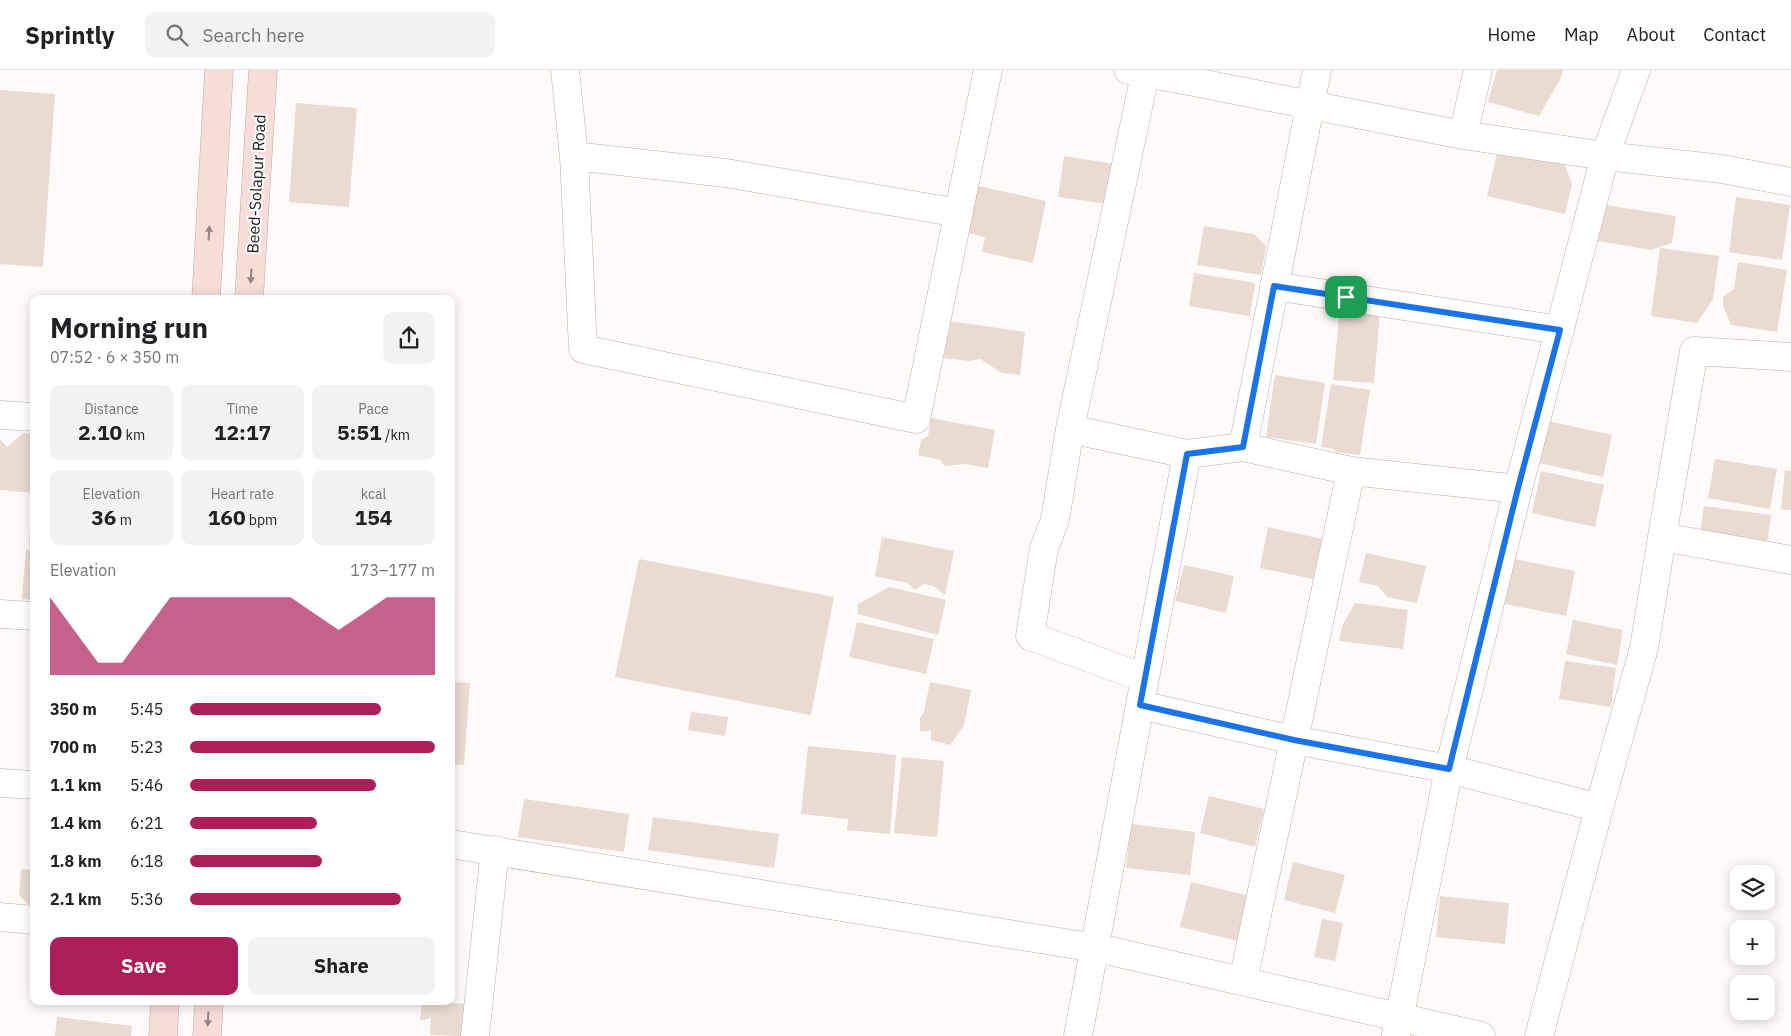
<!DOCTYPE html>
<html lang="en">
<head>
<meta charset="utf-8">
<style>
	:root { --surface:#fff; --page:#f2f2f2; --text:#202124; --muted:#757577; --line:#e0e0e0; --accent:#ad1f5a }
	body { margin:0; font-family:"IBM Plex Sans",sans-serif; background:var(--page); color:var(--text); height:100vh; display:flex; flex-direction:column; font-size:19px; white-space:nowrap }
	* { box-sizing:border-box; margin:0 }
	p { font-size:16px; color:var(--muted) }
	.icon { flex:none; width:28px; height:28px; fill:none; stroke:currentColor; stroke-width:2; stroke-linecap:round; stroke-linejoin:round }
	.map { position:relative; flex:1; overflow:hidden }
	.panel { position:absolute; left:30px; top:225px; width:425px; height:710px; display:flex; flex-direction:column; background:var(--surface); border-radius:10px; box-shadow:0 2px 12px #0003 }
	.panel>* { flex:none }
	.buttons { position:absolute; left:1730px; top:795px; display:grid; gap:10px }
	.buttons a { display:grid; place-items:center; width:45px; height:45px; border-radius:10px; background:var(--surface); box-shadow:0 2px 12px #0003; font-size:25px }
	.pin { position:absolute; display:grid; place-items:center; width:42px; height:42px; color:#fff; margin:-21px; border-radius:10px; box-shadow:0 2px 8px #0006 }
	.round { display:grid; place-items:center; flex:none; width:52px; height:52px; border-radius:10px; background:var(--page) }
	.summary { display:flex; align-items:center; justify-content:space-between; height:85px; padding:0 20px }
	h1 { font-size:28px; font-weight:800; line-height:38px }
	.stats { display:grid; grid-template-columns:repeat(3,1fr); gap:8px; height:85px; padding:5px 20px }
	.stats div { display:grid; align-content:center; border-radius:10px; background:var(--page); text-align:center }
	.stats b { font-size:21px; font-weight:800 }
	.stats small { font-size:14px; font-weight:400 }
	.stats p { font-size:14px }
	.chart { height:140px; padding:10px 20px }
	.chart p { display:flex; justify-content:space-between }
	.chart svg { width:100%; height:90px; margin-top:5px; fill:var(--accent); opacity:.7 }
	.cta { display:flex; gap:10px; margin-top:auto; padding:10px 20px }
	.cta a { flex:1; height:58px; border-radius:10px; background:var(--accent); color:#fff; font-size:20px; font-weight:800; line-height:58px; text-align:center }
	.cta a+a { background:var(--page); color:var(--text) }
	ul { padding:0 20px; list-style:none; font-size:16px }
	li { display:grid; grid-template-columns:80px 60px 1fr; align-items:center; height:38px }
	li i { height:12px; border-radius:6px; background:var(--accent) }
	header { display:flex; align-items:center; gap:30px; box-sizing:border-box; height:70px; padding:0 25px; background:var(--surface); border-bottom:1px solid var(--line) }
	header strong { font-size:24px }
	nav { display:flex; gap:28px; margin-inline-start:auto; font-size:18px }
	.search { width:350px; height:45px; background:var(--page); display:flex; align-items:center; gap:12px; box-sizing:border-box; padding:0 18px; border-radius:10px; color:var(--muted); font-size:19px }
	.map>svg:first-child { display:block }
	.building { fill:#eadad2 }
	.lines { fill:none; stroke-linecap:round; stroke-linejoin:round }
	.minor-casing { stroke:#bcada5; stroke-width:29 }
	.secondary-casing { stroke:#bcada5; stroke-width:29 }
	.minor { stroke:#fff; stroke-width:28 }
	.secondary { stroke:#f7dcd8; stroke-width:28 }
	.oneway { fill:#968581 }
	.route-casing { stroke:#fff; stroke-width:10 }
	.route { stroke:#1a73e8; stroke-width:6 }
	.labels { text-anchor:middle; stroke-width:4; stroke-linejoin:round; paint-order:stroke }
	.street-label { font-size:16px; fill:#1f1a17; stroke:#fff }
</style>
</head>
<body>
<header>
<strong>Sprintly</strong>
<div class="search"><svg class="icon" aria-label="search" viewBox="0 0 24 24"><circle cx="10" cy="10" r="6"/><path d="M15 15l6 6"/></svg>Search here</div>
<nav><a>Home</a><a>Map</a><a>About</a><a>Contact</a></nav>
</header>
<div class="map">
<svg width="1791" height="966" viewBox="0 0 1791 966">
	<rect width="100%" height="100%" fill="#fefaf9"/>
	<path class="building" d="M 1497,0 L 1563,0 L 1561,8 L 1539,46 L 1488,32 Z
		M 0,20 L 55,24 L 43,197 L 0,194 Z
		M 296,33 L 357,38 L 349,137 L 289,132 Z
		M 1499,75 L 1563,90 L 1572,114 L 1565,144 L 1487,126 Z
		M 1064,86 L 1114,94 L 1108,134 L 1058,127 Z
		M 974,115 L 1046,131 L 1033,193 L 982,182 L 985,167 L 964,162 Z
		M 1736,127 L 1790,135 L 1782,190 L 1729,182 Z
		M 1605,135 L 1676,146 L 1672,173 L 1651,180 L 1598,171 Z
		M 1204,156 L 1254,164 L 1266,176 L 1261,205 L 1197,195 Z
		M 1660,178 L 1719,186 L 1713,229 L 1697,253 L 1651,246 Z
		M 1738,192 L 1787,200 L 1777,262 L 1731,255 L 1723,235 L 1723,227 L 1734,219 Z
		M 1194,203 L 1255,213 L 1250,246 L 1189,236 Z
		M 1340,237 L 1380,241 L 1374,313 L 1333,310 Z
		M 950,251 L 1025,262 L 1020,305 L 1002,303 L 980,289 L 969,291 L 944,288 Z
		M 1275,305 L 1325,313 L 1316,374 L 1266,367 Z
		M 1331,314 L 1370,320 L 1360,385 L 1336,382 L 1333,379 L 1321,377 Z
		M 931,348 L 995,360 L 988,398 L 966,394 L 944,396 L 941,390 L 918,385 L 921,370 L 928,366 Z
		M 1548,351 L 1612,365 L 1603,407 L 1539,393 Z
		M 23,363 L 34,364 L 34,423 L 0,420 L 0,369 L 7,377 Z
		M 1715,389 L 1777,399 L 1770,439 L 1708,428 Z
		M 1785,400 L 1791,401 L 1791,440 L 1781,439 Z
		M 1541,401 L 1604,415 L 1595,457 L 1532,443 Z
		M 32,426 L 34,426 L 34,476 L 29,476 Z
		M 1704,436 L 1771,445 L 1766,479 L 1699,471 Z
		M 1268,457 L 1322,469 L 1313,509 L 1260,498 Z
		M 882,467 L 954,481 L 945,525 L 933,516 L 924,514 L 915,520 L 907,513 L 875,506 Z
		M 26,480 L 34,480 L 34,530 L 22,529 Z
		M 1366,483 L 1426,496 L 1417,533 L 1387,527 L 1378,516 L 1359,512 Z
		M 639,489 L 834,527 L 811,645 L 615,607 Z
		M 1514,489 L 1575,501 L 1566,546 L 1505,534 Z
		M 1184,495 L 1234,506 L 1226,543 L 1175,531 Z
		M 889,517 L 946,530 L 938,565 L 858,544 L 858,534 Z
		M 1355,533 L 1408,540 L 1403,579 L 1339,571 L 1342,556 Z
		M 1573,550 L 1623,560 L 1617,595 L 1566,584 Z
		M 857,552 L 934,569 L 926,604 L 849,587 Z
		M 1565,591 L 1616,598 L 1611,637 L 1559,629 Z
		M 451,612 L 470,613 L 464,695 L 451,694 Z
		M 930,612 L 971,620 L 964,655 L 950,675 L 931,670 L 931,661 L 920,661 L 920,648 L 924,642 Z
		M 691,642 L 728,647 L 725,666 L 688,660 Z
		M 808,676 L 896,685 L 890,764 L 847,760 L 848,749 L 801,744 Z
		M 902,687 L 944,691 L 937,767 L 894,763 Z
		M 1209,726 L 1264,739 L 1255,777 L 1200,763 Z
		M 524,729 L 629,744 L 624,782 L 518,767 Z
		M 653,747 L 779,764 L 774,798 L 648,780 Z
		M 1131,754 L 1195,762 L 1190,805 L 1126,798 Z
		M 1293,792 L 1345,805 L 1335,843 L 1284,830 Z
		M 21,799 L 34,800 L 34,835 L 29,835 L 19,825 Z
		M 1191,812 L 1254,827 L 1243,872 L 1180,857 Z
		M 1440,826 L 1509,833 L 1505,874 L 1436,867 Z
		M 1322,849 L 1343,853 L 1335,891 L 1314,887 Z
		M 422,931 L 466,934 L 464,966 L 430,965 L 431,948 L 420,951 Z
		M 57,947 L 132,956 L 131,966 L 55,966 Z"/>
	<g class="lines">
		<defs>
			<path id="minor" d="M 565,0 L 574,86 L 583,279 L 916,349 L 988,0
				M 1128,0 L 1189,11 L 1463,65 L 1605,86 L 1722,99 L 1791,112
				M 1146,0 L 1070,359 L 1187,384 L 1243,377 L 1351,401 L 1518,419
				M 1463,65 L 1478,0
				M 574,86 L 726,103 L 959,143
				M 1274,216 L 1560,260
				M 0,345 L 34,347
				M 1070,359 L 1055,450 L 1044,478 L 1030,566 L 1144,608
				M 1243,377 L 1317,0
				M 1662,467 L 1791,490
				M 0,544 L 34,546
				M 1140,635 L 1294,670 L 1449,699 L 1599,738 L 1539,966
				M 0,713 L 34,715
				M 1599,738 L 1644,578 L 1662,467 L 1694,281 L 1791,287
				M 451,774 L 1102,879 L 1481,966
				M 0,847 L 34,850
				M 1243,911 L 1351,401
				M 1396,965 L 1449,699 L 1518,419 L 1605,86 L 1636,0
				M 475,966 L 495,780
				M 1078,966 L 1187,384"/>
			<path id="secondary" d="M 206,229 L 219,0
				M 249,229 L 263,0
				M 163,966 L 165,931
				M 207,966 L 209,931"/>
		</defs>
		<use href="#minor" class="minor-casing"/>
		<use href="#secondary" class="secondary-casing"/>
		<use href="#minor" class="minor"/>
		<use href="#secondary" class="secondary"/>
	</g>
	<defs><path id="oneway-solid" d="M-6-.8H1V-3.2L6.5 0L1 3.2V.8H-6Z" transform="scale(1.25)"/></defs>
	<g class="oneway">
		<use href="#oneway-solid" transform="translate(209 163) rotate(-87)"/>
		<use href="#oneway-solid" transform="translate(251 206) rotate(93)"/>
		<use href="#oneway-solid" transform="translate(208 949) rotate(93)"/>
	</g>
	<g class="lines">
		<defs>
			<path id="route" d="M 1274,216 L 1560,260 L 1518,418 L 1449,699 L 1294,670 L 1140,635 L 1187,384 L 1243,377 Z"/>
		</defs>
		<use href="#route" class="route-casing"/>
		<use href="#route" class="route"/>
	</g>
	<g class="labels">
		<g class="street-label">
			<text transform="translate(256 114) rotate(-87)" y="6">Beed-Solapur Road</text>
		</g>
	</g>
</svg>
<div class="buttons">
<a><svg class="icon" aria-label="layers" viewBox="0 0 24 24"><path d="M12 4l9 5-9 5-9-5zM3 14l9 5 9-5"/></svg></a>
<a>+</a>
<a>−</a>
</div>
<div class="pin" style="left:1346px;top:227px;background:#1e9e55"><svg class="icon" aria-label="arrive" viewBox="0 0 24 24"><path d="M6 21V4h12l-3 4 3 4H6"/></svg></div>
<section class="panel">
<div class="summary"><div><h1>Morning run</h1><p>07:52 · 6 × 350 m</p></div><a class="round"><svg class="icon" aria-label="share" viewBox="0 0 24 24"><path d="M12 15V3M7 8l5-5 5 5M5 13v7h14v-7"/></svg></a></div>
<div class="stats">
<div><p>Distance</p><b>2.10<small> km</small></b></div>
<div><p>Time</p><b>12:17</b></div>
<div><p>Pace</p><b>5:51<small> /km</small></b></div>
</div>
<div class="stats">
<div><p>Elevation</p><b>36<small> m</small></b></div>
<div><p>Heart rate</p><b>160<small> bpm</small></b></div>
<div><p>kcal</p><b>154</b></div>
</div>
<div class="chart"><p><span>Elevation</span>173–177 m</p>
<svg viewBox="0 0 160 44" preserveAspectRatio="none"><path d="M0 44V6L10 22L20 38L30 38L40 22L50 6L60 6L70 6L80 6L90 6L100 6L110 14L120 22L130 14L140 6L150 6L160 6V44z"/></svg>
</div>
<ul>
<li><b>350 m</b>5:45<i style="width:78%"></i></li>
<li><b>700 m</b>5:23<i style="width:100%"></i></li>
<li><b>1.1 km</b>5:46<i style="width:76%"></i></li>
<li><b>1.4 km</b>6:21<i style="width:52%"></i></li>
<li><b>1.8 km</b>6:18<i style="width:54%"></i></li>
<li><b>2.1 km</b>5:36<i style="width:86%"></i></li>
</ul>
<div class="cta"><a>Save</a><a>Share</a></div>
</section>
</div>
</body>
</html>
